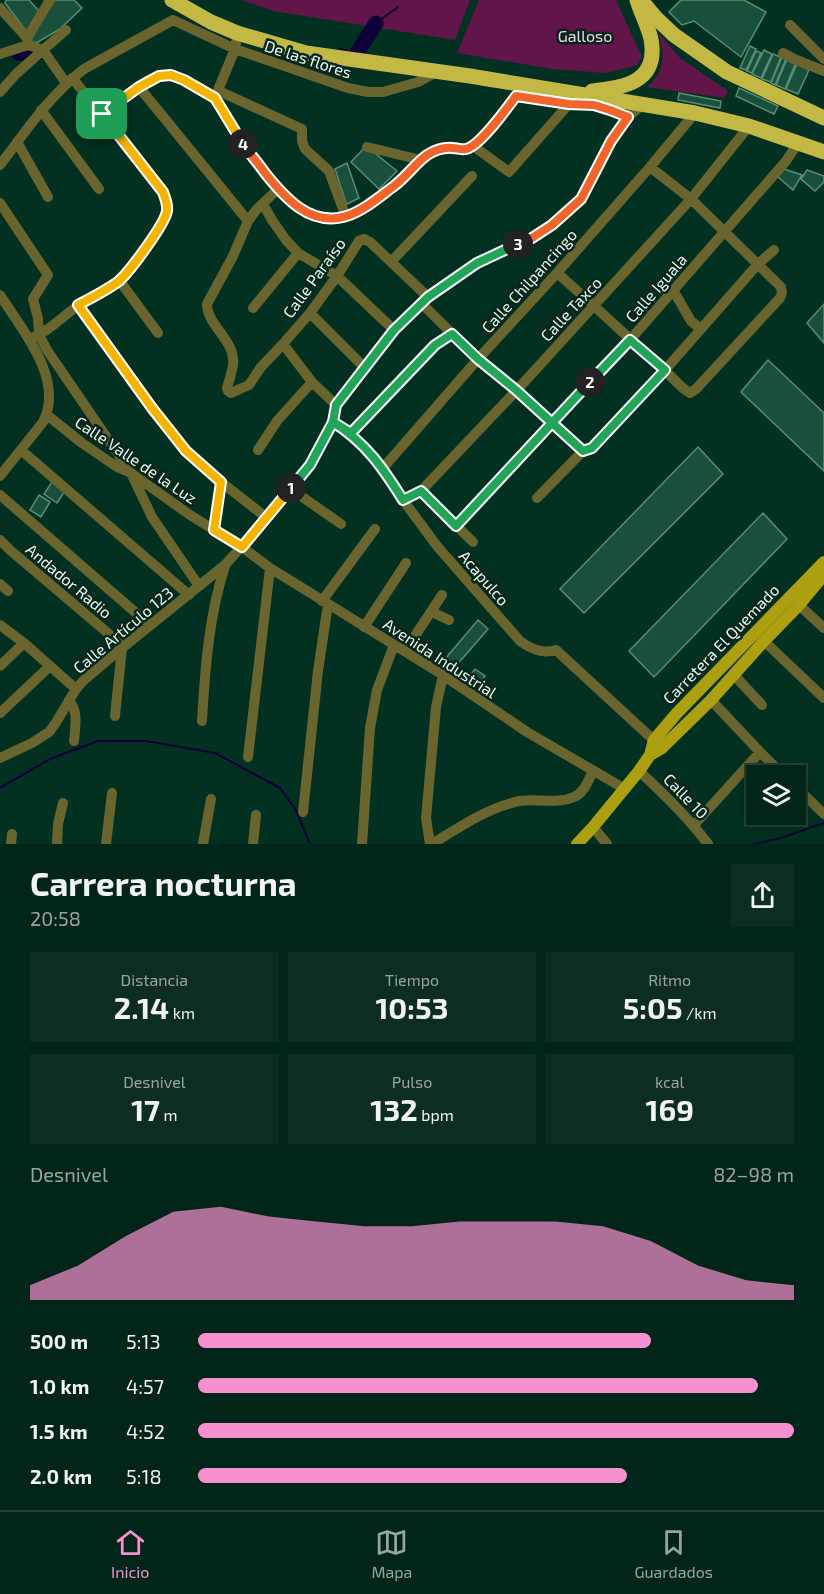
<!DOCTYPE html>
<html lang="es">
<head>
<meta charset="utf-8">
<style>
	:root { --surface:#022519; --page:#0c2d22; --text:#f1f3f6; --muted:#96a5a2; --line:#234238; --accent:#f790ce }
	body { margin:0; font-family:"Exo 2",sans-serif; background:var(--page); color:var(--text); height:100vh; display:flex; flex-direction:column; font-size:22px; white-space:nowrap }
	* { box-sizing:border-box; margin:0 }
	p { font-size:20px; color:var(--muted) }
	.icon { flex:none; width:33px; height:33px; fill:none; stroke:currentColor; stroke-width:2; stroke-linecap:round; stroke-linejoin:round }
	.map { position:relative; height:844px; overflow:hidden }
	.panel { display:flex; flex-direction:column; background:var(--surface); flex:1 }
	.panel>* { flex:none }
	.controls { position:absolute; left:746px; top:765px; display:grid; gap:12px }
	.controls a { display:grid; place-items:center; width:60px; height:60px; border-radius:0px; background:var(--surface); box-shadow:0 3px 15px #0003,0 0 0 2px var(--line); font-size:30px }
	.pin { position:absolute; display:grid; place-items:center; width:51px; height:51px; color:#fff; margin:-26px; border-radius:12px; box-shadow:0 3px 9px #0006 }
	.km { position:absolute; width:30px; height:30px; margin:-15px; border-radius:50%; background:#222; color:#fff; font-size:16px; line-height:30px; text-align:center }
	.round { display:grid; place-items:center; flex:none; width:63px; height:63px; border-radius:0px; background:var(--page) }
	.headline { display:flex; align-items:center; justify-content:space-between; height:102px; padding:0 30px }
	h1 { font-size:33px; font-weight:700; line-height:45px }
	.figures { display:grid; grid-template-columns:repeat(3,1fr); gap:9px; height:102px; padding:6px 30px }
	.figures div { display:grid; align-content:center; border-radius:0px; background:var(--page); text-align:center }
	.figures b { font-size:30px; font-weight:700 }
	.figures small { font-size:16px; font-weight:400 }
	.figures p { font-size:16px }
	.chart { height:168px; padding:12px 30px }
	.chart p { display:flex; justify-content:space-between }
	.chart svg { width:100%; height:108px; margin-top:6px; fill:var(--accent); opacity:.7 }
	ul { padding:0 30px; list-style:none; font-size:20px }
	li { display:grid; grid-template-columns:96px 72px 1fr; align-items:center; height:45px }
	li i { height:15px; border-radius:8px; background:var(--accent) }
	.tab-bar { display:flex; justify-content:space-around; align-items:center; height:84px; border-top:2px solid var(--line); background:var(--surface); font-size:16px; color:var(--muted) }
	.tab-bar a { display:grid; justify-items:center; gap:3px }
	.tab-bar .selected { color:var(--accent) }
	.map>svg:first-child { display:block }
	.green { fill:#611548 }
	.lines { fill:none; stroke-linecap:round; stroke-linejoin:round }
	.stream { stroke:#0f0038; stroke-width:2 }
	.river { stroke:#0f0038; stroke-width:15 }
	.building { fill:#1a503b; stroke:#568e75; stroke-width:1.5 }
	.minor { stroke:#6a652e; stroke-width:10 }
	.major { stroke:#ada010; stroke-width:12 }
	.highway { stroke:#c3b844; stroke-width:15 }
	.split-1-casing { stroke:#fff; stroke-width:12 }
	.split-2-casing { stroke:#fff; stroke-width:12 }
	.split-3-casing { stroke:#fff; stroke-width:12 }
	.split-4-casing { stroke:#fff; stroke-width:12 }
	.split-5-casing { stroke:#fff; stroke-width:12 }
	.split-1 { stroke:#f5b400; stroke-width:8 }
	.split-2 { stroke:#22a559; stroke-width:8 }
	.split-3 { stroke:#22a559; stroke-width:8 }
	.split-4 { stroke:#f0652b; stroke-width:8 }
	.split-5 { stroke:#f5b400; stroke-width:8 }
	.labels { text-anchor:middle; stroke-width:5; stroke-linejoin:round; paint-order:stroke }
	.park-label { font-size:16px; fill:#f1d3e4; stroke:#07251a }
	.street-label { font-size:16px; fill:#e0fdef; stroke:#07251a }
</style>
</head>
<body>
<div class="map">
<svg width="824" height="844" viewBox="0 0 824 844">
	<rect width="100%" height="100%" fill="#033121"/>
	<path class="green" d="M 242,0 L 470,0 L 455,40 L 273,11 Z
		M 479,0 L 616,0 L 636,44 L 642,56 L 638,65 L 605,73 L 552,69 L 457,53 Z
		M 659,33 L 680,58 L 728,91 L 725,98 L 647,87 C 666,71 664,56 659,33 Z"/>
	<g class="lines">
		<path class="stream" d="M 376,23 L 398,7
			M 0,788 L 50,759 L 98,741 L 146,741 L 215,753 L 280,788 L 296,810 L 310,844
			M 754,844 L 781,838 L 824,823"/>
		<path class="river" d="M 18,53 L 38,53
			M 341,56 L 353,59 L 376,23"/>
	</g>
	<path class="building" d="M 6,0 L 29,0 L 39,11 L 27,32 L 5,3 Z
		M 53,0 L 74,0 L 82,8 L 60,29 L 38,42 L 32,43 L 31,40 Z
		M 681,0 L 744,0 L 766,12 L 741,57 L 694,21 L 682,25 L 669,12 Z
		M 750,46 L 756,49 L 746,70 L 740,68 Z
		M 764,50 L 772,54 L 761,78 L 752,74 Z
		M 756,51 L 761,53 L 752,73 L 747,71 Z
		M 773,54 L 781,57 L 771,82 L 762,79 Z
		M 782,57 L 786,59 L 775,85 L 771,83 Z
		M 787,59 L 796,62 L 785,89 L 776,85 Z
		M 797,64 L 809,70 L 798,94 L 786,89 Z
		M 739,88 L 778,106 L 774,114 L 736,96 Z
		M 679,93 L 721,101 L 720,108 L 678,100 Z
		M 366,146 L 397,171 L 379,189 L 351,162 Z
		M 347,163 L 359,198 L 347,204 L 346,203 L 335,169 Z
		M 784,169 L 802,175 L 793,190 L 778,177 Z
		M 807,170 L 824,176 L 824,182 L 815,191 L 801,179 Z
		M 824,304 L 824,343 L 807,323 Z
		M 768,360 L 824,413 L 824,471 L 741,392 Z
		M 698,447 L 723,474 L 584,613 L 560,589 Z
		M 52,482 L 65,491 L 57,503 L 44,494 Z
		M 39,495 L 50,502 L 41,517 L 30,510 Z
		M 763,513 L 787,539 L 654,677 L 629,651 Z
		M 478,620 L 488,629 L 455,667 L 445,659 Z
		M 475,669 L 485,676 L 480,684 L 470,676 Z"/>
	<g class="lines">
		<path class="minor" d="M 0,8 L 27,38 L 28,45
			M 790,25 L 824,59
			M 27,38 L 50,0
			M 783,53 L 794,59 L 824,71
			M 0,54 L 28,45 L 43,50 L 66,30
			M 139,87 L 248,221
			M 219,91 L 302,129 L 302,141 L 305,149 L 329,171 L 346,217
			M 0,92 L 16,74 L 43,50 L 66,83
			M 216,95 L 235,49 L 236,42
			M 41,110 L 99,189
			M 102,114 C 116,104 144,79 159,76 C 172,72 209,90 216,100 C 227,115 235,132 245,147 C 266,177 304,232 347,216 C 363,210 384,195 397,184 C 406,176 413,165 423,158 C 432,152 441,147 453,148 C 457,148 462,150 466,149 C 480,146 507,108 516,96 L 569,104 L 594,105 L 610,110 L 628,117
			M 17,142 L 48,197
			M 473,146 L 509,172 L 569,104
			M 367,147 L 421,160
			M 0,165 C 26,131 50,95 84,69 L 173,20 L 235,49 L 348,88 L 368,92 L 383,92 L 418,82 L 438,71
			M 278,189 L 257,209 L 248,221 L 233,256 L 207,304 C 207,326 236,340 233,365 C 232,372 229,381 227,388 L 228,391 L 231,393 L 249,385 L 261,367 L 283,344 L 310,313 L 337,276 L 359,241 L 364,239 L 370,242 L 428,297
			M 0,203 L 48,275 L 33,299 L 38,318 L 39,335 L 47,350 L 131,473 L 152,517 L 199,586
			M 263,204 L 272,220 L 286,240 L 298,253 L 337,276 L 394,330
			M 391,262 L 472,176
			M 557,273 C 593,304 627,337 662,368 C 672,376 679,387 690,393 L 696,389 L 780,298 L 782,293 L 781,287 L 691,199 L 650,167
			M 119,280 L 158,333
			M 673,290 L 691,321 L 701,329
			M 0,295 C 22,330 65,379 43,422 L 0,476
			M 422,304 L 478,359 L 517,390 L 583,451
			M 78,305 L 152,408 L 186,451 L 221,482 L 267,518
			M 253,308 L 298,253
			M 310,313 L 365,368
			M 30,339 C 48,332 61,318 76,307 C 89,297 107,291 120,280 C 132,269 165,225 167,210 C 168,204 165,198 163,192 L 102,114 L 72,78
			M 283,344 L 312,382 L 336,405
			M 47,415 L 82,443 L 117,467 L 131,473 L 190,515 L 242,547 L 270,568 L 443,675 L 527,732 L 625,789
			M 333,422 L 351,433 L 383,468 L 403,500 L 437,546 L 520,641 C 531,649 542,654 556,650 L 658,744
			M 351,433 L 435,345 L 452,334
			M 21,450 L 189,595
			M 258,450 L 277,421 L 312,382
			M 383,468 L 478,359 L 557,273 L 650,167 L 695,113
			M 291,489 L 341,524
			M 421,491 L 473,542
			M 0,495 L 150,625
			M 537,498 L 583,451 L 592,448 L 665,370 L 758,264 L 774,250
			M 403,500 L 421,491 L 517,390 L 691,199 L 749,126
			M 456,526 L 630,340 L 786,161 L 798,143
			M 214,530 L 221,482
			M 0,540 L 10,550 L 116,640 L 122,648 L 115,716
			M 0,584 L 8,591
			M 322,601 L 375,529
			M 799,605 L 824,628
			M 432,612 L 449,620
			M 0,625 L 24,643 L 76,689
			M 364,627 L 406,563
			M 764,641 L 824,698
			M 405,651 L 442,595
			M 0,666 L 24,643
			M 734,675 L 762,705
			M 69,700 C 79,713 75,726 74,741
			M 711,700 L 760,752 L 784,776
			M 0,713 L 50,666
			M 202,721 C 205,669 209,615 225,566
			M 248,757 L 270,568
			M 0,758 L 32,743 L 49,732 L 55,724 L 76,689 L 83,681 L 122,648 L 225,565 L 267,518 L 310,465 L 333,422 L 336,405 L 394,330 L 428,297 L 477,263 L 532,238 L 552,225 L 566,213 L 581,199 L 611,141 L 628,117 L 642,105
			M 639,771 C 664,794 688,817 708,844
			M 795,786 L 824,814
			M 303,812 L 318,671 L 328,604
			M 694,825 L 760,752
			M 593,827 L 607,844
			M 11,844 L 12,834
			M 57,844 L 58,824 L 63,803
			M 106,844 L 112,793
			M 203,844 L 211,799
			M 253,844 L 256,815
			M 362,844 L 370,728 L 377,690 L 394,645
			M 430,844 L 426,818 L 436,707 L 443,675
			M 432,844 C 458,828 484,810 515,802 C 533,797 556,805 574,797 C 584,793 588,781 593,771"/>
		<path class="major" d="M 650,755 L 662,748 L 711,700 L 764,641 L 799,605 L 824,575
			M 577,844 L 593,827 L 639,771 L 650,755 L 654,740 L 677,713 L 824,562"/>
		<path class="highway" d="M 172,0 L 211,22 L 237,33 L 306,53 L 470,76 L 695,113 L 749,126 L 824,152
			M 641,0 L 656,18 L 674,35 L 727,72 L 824,118
			M 592,91 C 624,87 659,83 651,39 C 648,26 641,13 637,0"/>
	</g>
	<g class="lines">
		<defs>
			<path id="split-1" d="M 102,114 L 163,192 C 165,198 168,204 167,211 C 165,224 130,271 119,281 C 107,290 91,298 78,305 L 152,408 L 186,451 L 221,482 L 214,530 L 242,547 L 291,488"/>
			<path id="split-2" d="M 291,488 L 310,465 L 333,422 L 351,433 L 435,345 L 452,334 L 478,359 L 516,390 L 583,451 L 592,448 L 665,370 L 630,340 L 590,382"/>
			<path id="split-3" d="M 518,244 L 477,263 L 428,297 L 394,330 L 336,405 L 333,422 C 366,443 383,468 403,500 L 421,491 L 456,526 L 590,382"/>
			<path id="split-4" d="M 243,144 C 250,154 258,163 265,173 C 285,198 309,225 343,217 C 361,213 379,197 394,186 C 406,177 415,164 427,155 C 435,150 443,147 453,148 C 457,148 462,150 466,149 C 480,146 507,108 516,96 L 569,104 L 594,105 L 610,110 L 628,117 L 611,141 L 581,199 L 552,225 L 532,238 L 518,244"/>
			<path id="split-5" d="M 102,114 L 139,87 L 159,76 L 171,75 L 184,80 L 215,98 L 243,144"/>
		</defs>
		<use href="#split-1" class="split-1-casing"/>
		<use href="#split-2" class="split-2-casing"/>
		<use href="#split-3" class="split-3-casing"/>
		<use href="#split-4" class="split-4-casing"/>
		<use href="#split-5" class="split-5-casing"/>
		<use href="#split-1" class="split-1"/>
		<use href="#split-2" class="split-2"/>
		<use href="#split-3" class="split-3"/>
		<use href="#split-4" class="split-4"/>
		<use href="#split-5" class="split-5"/>
	</g>
	<g class="labels">
		<g class="park-label">
			<text x="585" y="42">Galloso</text>
		</g>
		<g class="street-label">
			<text transform="translate(308 59) rotate(18)" y="6">De las flores</text>
			<text transform="translate(314 278) rotate(-54)" y="6">Calle Paraíso</text>
			<text transform="translate(529 281) rotate(-48)" y="6">Calle Chilpancingo</text>
			<text transform="translate(656 288) rotate(-49)" y="6">Calle Iguala</text>
			<text transform="translate(571 309) rotate(-47)" y="6">Calle Taxco</text>
			<text transform="translate(136 460) rotate(34)" y="6">Calle Valle de la Luz</text>
			<text transform="translate(484 578) rotate(49)" y="6">Acapulco</text>
			<text transform="translate(69 581) rotate(40)" y="6">Andador Radio</text>
			<text transform="translate(123 630) rotate(-40)" y="6">Calle Artículo 123</text>
			<text transform="translate(721 644) rotate(-46)" y="6">Carretera El Quemado</text>
			<text transform="translate(440 658) rotate(33)" y="6">Avenida Industrial</text>
			<text transform="translate(686 796) rotate(46)" y="6">Calle 10</text>
		</g>
	</g>
</svg>
<div class="controls">
<a><svg class="icon" aria-label="layers" viewBox="0 0 24 24"><path d="M12 4l9 5-9 5-9-5zM3 14l9 5 9-5"/></svg></a>
</div>
<div class="pin" style="left:102px;top:114px;background:#1e9e55"><svg class="icon" aria-label="arrive" viewBox="0 0 24 24"><path d="M6 21V4h12l-3 4 3 4H6"/></svg></div>
<b class="km" style="left:291px;top:488px">1</b>
<b class="km" style="left:590px;top:382px">2</b>
<b class="km" style="left:518px;top:244px">3</b>
<b class="km" style="left:243px;top:144px">4</b>
</div>
<section class="panel">
<div class="headline"><div><h1>Carrera nocturna</h1><p>20:58</p></div><a class="round"><svg class="icon" aria-label="share" viewBox="0 0 24 24"><path d="M12 15V3M7 8l5-5 5 5M5 13v7h14v-7"/></svg></a></div>
<div class="figures">
<div><p>Distancia</p><b>2.14<small> km</small></b></div>
<div><p>Tiempo</p><b>10:53</b></div>
<div><p>Ritmo</p><b>5:05<small> /km</small></b></div>
</div>
<div class="figures">
<div><p>Desnivel</p><b>17<small> m</small></b></div>
<div><p>Pulso</p><b>132<small> bpm</small></b></div>
<div><p>kcal</p><b>169</b></div>
</div>
<div class="chart"><p><span>Desnivel</span>82–98 m</p>
<svg viewBox="0 0 160 44" preserveAspectRatio="none"><path d="M0 44V38L10 30L20 18L30 8L40 6L50 10L60 12L70 14L80 14L90 12L100 12L110 12L120 14L130 20L140 30L150 36L160 38V44z"/></svg>
</div>
<ul>
<li><b>500 m</b>5:13<i style="width:76%"></i></li>
<li><b>1.0 km</b>4:57<i style="width:94%"></i></li>
<li><b>1.5 km</b>4:52<i style="width:100%"></i></li>
<li><b>2.0 km</b>5:18<i style="width:72%"></i></li>
</ul>
</section>
<nav class="tab-bar">
<a class="selected"><svg class="icon" aria-label="home" viewBox="0 0 24 24"><path d="M3 11l9-7 9 7M6 9v11h12V9"/></svg>Inicio</a>
<a><svg class="icon" aria-label="map" viewBox="0 0 24 24"><path d="M3 6l6-2 6 2 6-2v14l-6 2-6-2-6 2zM9 4v14M15 6v14"/></svg>Mapa</a>
<a><svg class="icon" aria-label="saved" viewBox="0 0 24 24"><path d="M7 4h10v16l-5-4-5 4z"/></svg>Guardados</a>
</nav>
</body>
</html>
